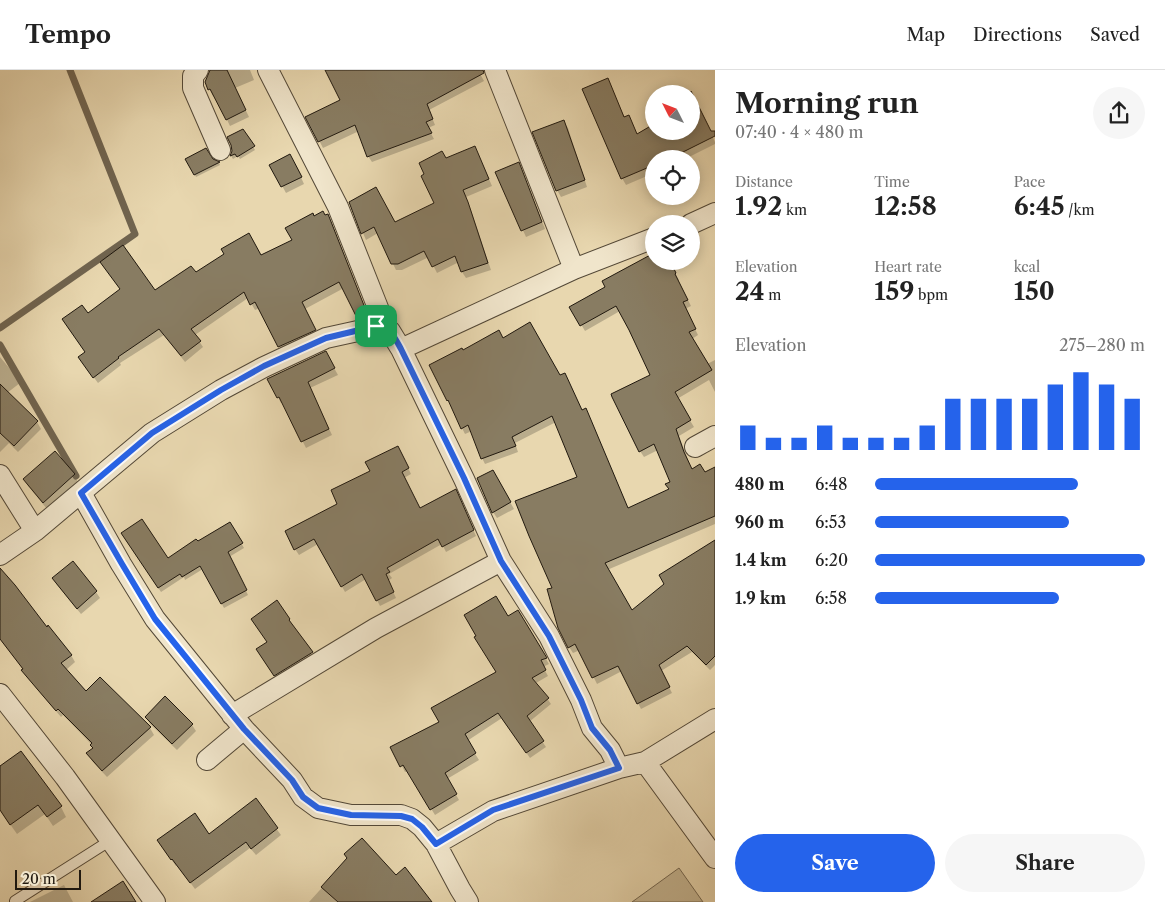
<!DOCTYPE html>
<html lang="en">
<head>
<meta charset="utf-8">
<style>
	:root { --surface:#fff; --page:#f6f6f6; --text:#222; --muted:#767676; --line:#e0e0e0; --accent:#2563eb }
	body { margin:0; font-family:"Libre Caslon Text",serif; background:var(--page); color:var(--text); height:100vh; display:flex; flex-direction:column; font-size:19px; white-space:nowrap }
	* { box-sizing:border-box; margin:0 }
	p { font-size:16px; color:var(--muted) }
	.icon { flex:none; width:28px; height:28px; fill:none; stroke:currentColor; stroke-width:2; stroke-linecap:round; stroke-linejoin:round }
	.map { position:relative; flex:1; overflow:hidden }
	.panel { display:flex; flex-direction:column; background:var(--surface); width:450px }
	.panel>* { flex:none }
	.needle { width:32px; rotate:312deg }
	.buttons { position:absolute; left:645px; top:15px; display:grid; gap:10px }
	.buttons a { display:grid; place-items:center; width:55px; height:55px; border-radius:50%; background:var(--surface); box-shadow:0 2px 12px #0003; font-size:25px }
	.scale { position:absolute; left:15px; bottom:12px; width:66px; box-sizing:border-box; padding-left:5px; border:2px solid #21190f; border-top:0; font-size:14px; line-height:18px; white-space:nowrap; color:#21190f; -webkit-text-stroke:4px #f0e5cb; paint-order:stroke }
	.pin { position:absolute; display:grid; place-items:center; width:42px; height:42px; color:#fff; margin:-21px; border-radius:10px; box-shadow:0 2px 8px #0006 }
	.round { display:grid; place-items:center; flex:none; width:52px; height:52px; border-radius:26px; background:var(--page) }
	.headline { display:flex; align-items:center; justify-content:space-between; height:85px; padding:0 20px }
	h1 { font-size:28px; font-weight:700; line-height:38px }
	.stats { display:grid; grid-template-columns:repeat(3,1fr); gap:8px; height:85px; padding:5px 20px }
	.stats div { display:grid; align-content:center }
	.stats b { font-size:25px; font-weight:700 }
	.stats small { font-size:14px; font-weight:400 }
	.stats p { font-size:14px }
	.chart { height:140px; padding:10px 20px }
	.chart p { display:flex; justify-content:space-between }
	.chart svg { width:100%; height:90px; margin-top:5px; stroke:var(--accent); stroke-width:6 }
	.cta { display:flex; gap:10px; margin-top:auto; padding:10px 20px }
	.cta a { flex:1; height:58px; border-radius:30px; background:var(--accent); color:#fff; font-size:20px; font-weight:700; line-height:58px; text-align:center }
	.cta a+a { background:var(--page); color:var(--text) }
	ul { padding:0 20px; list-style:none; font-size:16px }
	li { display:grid; grid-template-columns:80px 60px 1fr; align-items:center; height:38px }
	li i { height:12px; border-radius:6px; background:var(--accent) }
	header { display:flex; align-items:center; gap:30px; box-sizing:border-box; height:70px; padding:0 25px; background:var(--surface); border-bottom:1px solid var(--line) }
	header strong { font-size:24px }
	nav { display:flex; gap:28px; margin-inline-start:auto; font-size:18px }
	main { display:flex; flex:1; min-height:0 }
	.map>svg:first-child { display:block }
	.green { fill:#c6b794; stroke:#746852 }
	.shadow { fill:#0003 }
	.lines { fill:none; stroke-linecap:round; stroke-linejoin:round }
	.stream { stroke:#70644f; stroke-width:7 }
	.building { fill:#887c62; stroke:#21190f }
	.lane-casing { stroke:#534837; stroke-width:12 }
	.street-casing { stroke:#534837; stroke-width:22 }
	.lane { stroke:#f0e5cb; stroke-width:10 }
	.street { stroke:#f0e5cb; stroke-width:20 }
	.route-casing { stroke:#fff; stroke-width:10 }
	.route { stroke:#2563eb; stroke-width:6 }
</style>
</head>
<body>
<header>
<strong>Tempo</strong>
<nav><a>Map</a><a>Directions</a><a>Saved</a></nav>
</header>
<main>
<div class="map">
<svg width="715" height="832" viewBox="0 0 715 832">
	<rect width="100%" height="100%" fill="#e8d7af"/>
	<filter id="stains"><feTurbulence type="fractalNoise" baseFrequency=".004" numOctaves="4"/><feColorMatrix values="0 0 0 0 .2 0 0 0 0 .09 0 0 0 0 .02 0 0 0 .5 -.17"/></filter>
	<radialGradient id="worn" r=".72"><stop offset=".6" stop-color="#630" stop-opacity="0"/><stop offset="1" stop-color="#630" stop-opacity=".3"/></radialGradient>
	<path class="green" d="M 679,798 L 703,832 L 632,832 Z"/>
	<path class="shadow" d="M 211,0 L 250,0 L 254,10 L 235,18 L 249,47 L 230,56 L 215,25 L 213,26 L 206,12 Z
		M 326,0 L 478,0 L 484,11 L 429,40 L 435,55 L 428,58 L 434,69 L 372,92 L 368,86 L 359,61 L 323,78 L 307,47 L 342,31 Z
		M 608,10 L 625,48 L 637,65 L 654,61 L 691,61 L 703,47 L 715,72 L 715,74 L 685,89 L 654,89 L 654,103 L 626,115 L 622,108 Z
		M 564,52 L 568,58 L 587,117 L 561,127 L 557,120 Z
		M 243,60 L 255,80 L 240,89 L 238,86 L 233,89 L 231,86 L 233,81 Z
		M 478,84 L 492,116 L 466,127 L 471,140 L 491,200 L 466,208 L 462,202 L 459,192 L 437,203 L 429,187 L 402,200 L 396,200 L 378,163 L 366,170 L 363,163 L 350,133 L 395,153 L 436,134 L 445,90 Z
		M 187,89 L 212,90 L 219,93 L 220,95 L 196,107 Z
		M 294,92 L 304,114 L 286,123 L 271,95 Z
		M 522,100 L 545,159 L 526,167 L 497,103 Z
		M 314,148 L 331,151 L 370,250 L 362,254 L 344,218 L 305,239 L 318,266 L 283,283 L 260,238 L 255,240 L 248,228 L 195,265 L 203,277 L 185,292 L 164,265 L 120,293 L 121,295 L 98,313 L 83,293 L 86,282 L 87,245 L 121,220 L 105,198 L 154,222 L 195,204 L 261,186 L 293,170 Z
		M 654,191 L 668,191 L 679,210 L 678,210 L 691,236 L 685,239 L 698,265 L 692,269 L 707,294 L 715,290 L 715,322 L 709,310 L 677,329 L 694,357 L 679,366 L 692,400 L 704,404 L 715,399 L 715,454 L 607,500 L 632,542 L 715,471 L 715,595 L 710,600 L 692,582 L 661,601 L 672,623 L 641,639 L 622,601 L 597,614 L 580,580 L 573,583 L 569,577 L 554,518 L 578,408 L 556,352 L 515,373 L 518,382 L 485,394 L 482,388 L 472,361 L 465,364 L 462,358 L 463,282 L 503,269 L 628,439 L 670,420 L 671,412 L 658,380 L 644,387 L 640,381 L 651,305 L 620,241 L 585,261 L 571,237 Z
		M 0,287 L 16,306 L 20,313 L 7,323 L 37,352 L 41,359 L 18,382 L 9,373 L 0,382 Z
		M 329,289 L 338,305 L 310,318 L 332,365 L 306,378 L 283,332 L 281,333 L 278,327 Z
		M 55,383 L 74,405 L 78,412 L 47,439 L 28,416 L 24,410 Z
		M 401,383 L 411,404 L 404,408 L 420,439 L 458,427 L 476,466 L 446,482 L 442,474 L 389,504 L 392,508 L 388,511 L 396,528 L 380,536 L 366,509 L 345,522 L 318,474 L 299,485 L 295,479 L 371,402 Z
		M 493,401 L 514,439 L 497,448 L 493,442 Z
		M 230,454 L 244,478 L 229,487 L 248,525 L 224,538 L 203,499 L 185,510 L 184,507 L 161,522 L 125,468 L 167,489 Z
		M 72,493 L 96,522 L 100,528 L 81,544 L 57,515 L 53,509 Z
		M 0,509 L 71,585 L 75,592 L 66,600 L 86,623 L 150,658 L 154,665 L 107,707 L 92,691 L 88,684 L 94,679 L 92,675 L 63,645 L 61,647 L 27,607 L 23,601 L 24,600 L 0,569 Z
		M 518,542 L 549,594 L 543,597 L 548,606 L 536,613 L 551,634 L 529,652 L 546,677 L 530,688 L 502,648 L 467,671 L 479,690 L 447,709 L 459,730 L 435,745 L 408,701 L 405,702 L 392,677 L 441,652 L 497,603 L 508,548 Z
		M 289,549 L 293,556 L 292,556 L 315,590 L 279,612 L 261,586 L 268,573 Z
		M 146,647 L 192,655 L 196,661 L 177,680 L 150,654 Z
		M 0,698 L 61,737 L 66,747 L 53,756 L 45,744 L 17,764 L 0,740 Z
		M 255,730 L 281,765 L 256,785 L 250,778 L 195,819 L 177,795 L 176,796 L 162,777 L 209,765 Z
		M 348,789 L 396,806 L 431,832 L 309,832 Z
		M 64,815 L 73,832 L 30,832 Z"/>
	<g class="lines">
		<path class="stream" d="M 0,258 L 135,164 L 70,0
			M 0,275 L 76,406"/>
	</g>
	<path class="building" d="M 210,0 L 227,0 L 246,40 L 226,50 L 210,19 L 208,20 L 205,12 Z
		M 325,0 L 483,0 L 484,3 L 427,34 L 433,49 L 426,52 L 432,63 L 367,87 L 355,55 L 318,72 L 305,47 L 340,30 Z
		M 608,8 L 624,47 L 629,45 L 637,64 L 654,54 L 654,61 L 691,61 L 691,21 L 711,61 L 715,61 L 715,66 L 681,83 L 684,89 L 654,89 L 654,95 L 621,109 L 582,19 Z
		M 564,50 L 585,110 L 556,121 L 532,62 Z
		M 243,59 L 255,76 L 237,87 L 235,84 L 230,86 L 232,81 L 231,75 L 227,67 Z
		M 475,76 L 489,109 L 463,120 L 468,132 L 488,193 L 461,202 L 455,186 L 432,197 L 424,181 L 398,194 L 391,194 L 374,157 L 361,164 L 349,132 L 376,117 L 395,152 L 434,133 L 421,106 L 424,104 L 419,93 L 442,81 L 446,88 Z
		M 206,78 L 213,89 L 220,92 L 194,105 L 185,89 Z
		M 290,84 L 302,107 L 281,117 L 269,95 Z
		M 519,92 L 542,152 L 521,161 L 495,102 Z
		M 323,141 L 325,145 L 328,144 L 367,243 L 357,248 L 339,212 L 302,232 L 316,260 L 278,277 L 255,232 L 250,235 L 244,222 L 191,259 L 201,271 L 181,286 L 159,259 L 118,287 L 119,288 L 93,308 L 78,287 L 85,282 L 62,249 L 82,235 L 88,243 L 120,219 L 100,192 L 123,175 L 155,220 L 191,196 L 196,202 L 224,184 L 221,179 L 249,163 L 261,185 L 292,170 L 285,158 L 313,143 L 314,146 Z
		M 654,183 L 654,191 L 670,191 L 676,203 L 675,204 L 688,230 L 683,232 L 696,259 L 689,262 L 712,300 L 675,322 L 691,350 L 676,359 L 684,382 L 692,399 L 700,394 L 705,402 L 715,397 L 715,446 L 605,493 L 632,540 L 664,514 L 659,505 L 715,470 L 715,586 L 706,595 L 687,576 L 659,595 L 670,617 L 637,634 L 618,596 L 592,608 L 575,574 L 568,578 L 558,558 L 547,519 L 552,518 L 529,466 L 515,431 L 577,407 L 552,346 L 512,367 L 516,376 L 481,389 L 468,355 L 461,359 L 448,330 L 447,331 L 429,295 L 462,278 L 463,280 L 499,260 L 503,268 L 530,252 L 560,305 L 565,303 L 582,340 L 586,338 L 628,438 L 669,419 L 665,414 L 670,412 L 654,374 L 639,382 L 612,327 L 611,324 L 650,305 L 629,260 L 616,236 L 580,256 L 569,237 L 605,217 L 602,211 Z
		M 326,281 L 335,298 L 308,312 L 329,359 L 301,372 L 279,327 L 277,328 L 267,309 Z
		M 0,314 L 38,351 L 14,376 L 0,363 Z
		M 398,376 L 409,398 L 402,402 L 420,438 L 456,419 L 474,460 L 442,477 L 438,469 L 387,498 L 390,502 L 386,504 L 394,522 L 376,531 L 362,504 L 341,517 L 314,469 L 294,480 L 285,461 L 337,434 L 331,420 L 370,401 L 365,392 Z
		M 55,381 L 75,404 L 43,433 L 23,409 Z
		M 493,400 L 511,432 L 492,443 L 477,408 Z
		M 142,449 L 168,488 L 196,469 L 198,471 L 230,452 L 243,473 L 228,482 L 247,520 L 221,534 L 200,496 L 182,507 L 180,504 L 158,518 L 121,463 Z
		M 73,491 L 97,521 L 77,539 L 52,508 Z
		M 0,498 L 15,515 L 47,557 L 48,555 L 72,585 L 61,593 L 86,621 L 100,607 L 151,657 L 102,701 L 86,683 L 93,678 L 90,675 L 92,673 L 58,639 L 56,641 L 38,620 L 21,600 L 23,599 L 0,569 Z
		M 496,526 L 508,546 L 518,540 L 547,588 L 541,590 L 546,600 L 532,608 L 549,628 L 527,646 L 544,671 L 526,683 L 498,643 L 465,664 L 476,683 L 445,703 L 457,724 L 430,740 L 403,695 L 400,697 L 390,677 L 439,652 L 431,638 L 496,602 L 474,567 L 476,566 L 464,545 Z
		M 277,530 L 290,549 L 289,550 L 313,582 L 274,606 L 256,579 L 267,572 L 251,549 Z
		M 165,626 L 193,654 L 172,674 L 145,647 Z
		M 21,681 L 62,736 L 47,747 L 38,735 L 10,755 L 0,740 L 0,696 Z
		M 256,728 L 278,758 L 251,779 L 246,772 L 190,813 L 172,789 L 171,790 L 157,770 L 195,743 L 209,764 Z
		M 362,768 L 396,805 L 405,797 L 432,832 L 338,832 L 321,817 L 347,788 L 344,784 Z
		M 123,811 L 136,832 L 91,832 Z"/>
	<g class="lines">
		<defs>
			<path id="lane" d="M 15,831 L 111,770"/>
			<path id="street" d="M 198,0 L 193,6 L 193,18 L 220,80
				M 268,0 L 338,137 L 386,258
				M 495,0 L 574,199
				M 691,154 L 715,143
				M 401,279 L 574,199 L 654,168
				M 695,377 L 715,366
				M 0,405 L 35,461
				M 81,423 L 121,494 L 155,549 L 244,659 L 292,710 L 303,727 L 318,738 L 351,745 L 401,745 L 412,749 L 422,757 L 436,774
				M 0,485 L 35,461 L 152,363 L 221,320 L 264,297 L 326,268 L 376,257 L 386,258 L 390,261 L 401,279 L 464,409 L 501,491 L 549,566 L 581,630 L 592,658 L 610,680 L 619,698
				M 0,624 L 65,707 L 155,832
				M 232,645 L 376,558 L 501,491
				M 207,690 L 244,659
				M 645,692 L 715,788
				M 468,832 L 460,819 L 436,774 L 493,741 L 619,698 L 645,692 L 715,649"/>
		</defs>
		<use href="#lane" class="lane-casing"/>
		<use href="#street" class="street-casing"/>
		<use href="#lane" class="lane"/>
		<use href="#street" class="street"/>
	</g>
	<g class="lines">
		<defs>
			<path id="route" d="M 376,256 C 390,256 395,268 401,279 L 464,408 L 501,491 L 549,566 L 581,630 L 592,658 L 610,680 L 619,698 L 493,740 L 436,774 L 422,757 L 412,749 L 401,746 L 351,745 L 318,738 L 303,727 L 292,710 L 244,659 L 155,549 L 122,494 L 81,423 L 152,363 L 221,320 L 264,296 L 326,268 Z"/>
		</defs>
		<use href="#route" class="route-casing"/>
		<use href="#route" class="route"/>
	</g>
	<rect width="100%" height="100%" filter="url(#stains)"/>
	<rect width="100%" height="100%" fill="url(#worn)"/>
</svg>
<div class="buttons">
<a><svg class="needle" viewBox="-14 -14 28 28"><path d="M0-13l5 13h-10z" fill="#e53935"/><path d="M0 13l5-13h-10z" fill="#767676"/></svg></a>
<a><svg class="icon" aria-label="locate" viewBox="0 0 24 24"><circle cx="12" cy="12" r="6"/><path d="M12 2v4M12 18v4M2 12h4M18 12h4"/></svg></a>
<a><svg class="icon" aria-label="layers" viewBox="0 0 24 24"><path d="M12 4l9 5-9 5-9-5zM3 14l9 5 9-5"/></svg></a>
</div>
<div class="scale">20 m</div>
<div class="pin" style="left:376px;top:256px;background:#1e9e55"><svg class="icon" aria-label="arrive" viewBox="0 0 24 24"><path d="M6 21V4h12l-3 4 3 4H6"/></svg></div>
</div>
<section class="panel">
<div class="headline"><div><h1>Morning run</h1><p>07:40 · 4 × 480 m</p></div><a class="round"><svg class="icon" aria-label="share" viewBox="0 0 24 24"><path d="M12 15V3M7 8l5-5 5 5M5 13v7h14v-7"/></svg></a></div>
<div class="stats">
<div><p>Distance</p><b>1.92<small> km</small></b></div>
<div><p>Time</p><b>12:58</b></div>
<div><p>Pace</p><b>6:45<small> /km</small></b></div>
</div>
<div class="stats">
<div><p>Elevation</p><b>24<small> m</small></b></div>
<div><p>Heart rate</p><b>159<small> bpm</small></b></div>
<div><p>kcal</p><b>150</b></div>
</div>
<div class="chart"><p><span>Elevation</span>275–280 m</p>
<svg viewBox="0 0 160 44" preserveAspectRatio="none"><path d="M5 44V32M15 44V38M25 44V38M35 44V32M45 44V38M55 44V38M65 44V38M75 44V32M85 44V19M95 44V19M105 44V19M115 44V19M125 44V12M135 44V6M145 44V12M155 44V19"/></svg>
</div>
<ul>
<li><b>480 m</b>6:48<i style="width:75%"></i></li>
<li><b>960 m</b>6:53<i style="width:72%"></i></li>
<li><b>1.4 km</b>6:20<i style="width:100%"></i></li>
<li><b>1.9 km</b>6:58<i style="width:68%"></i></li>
</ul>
<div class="cta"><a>Save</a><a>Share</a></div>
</section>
</main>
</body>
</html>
